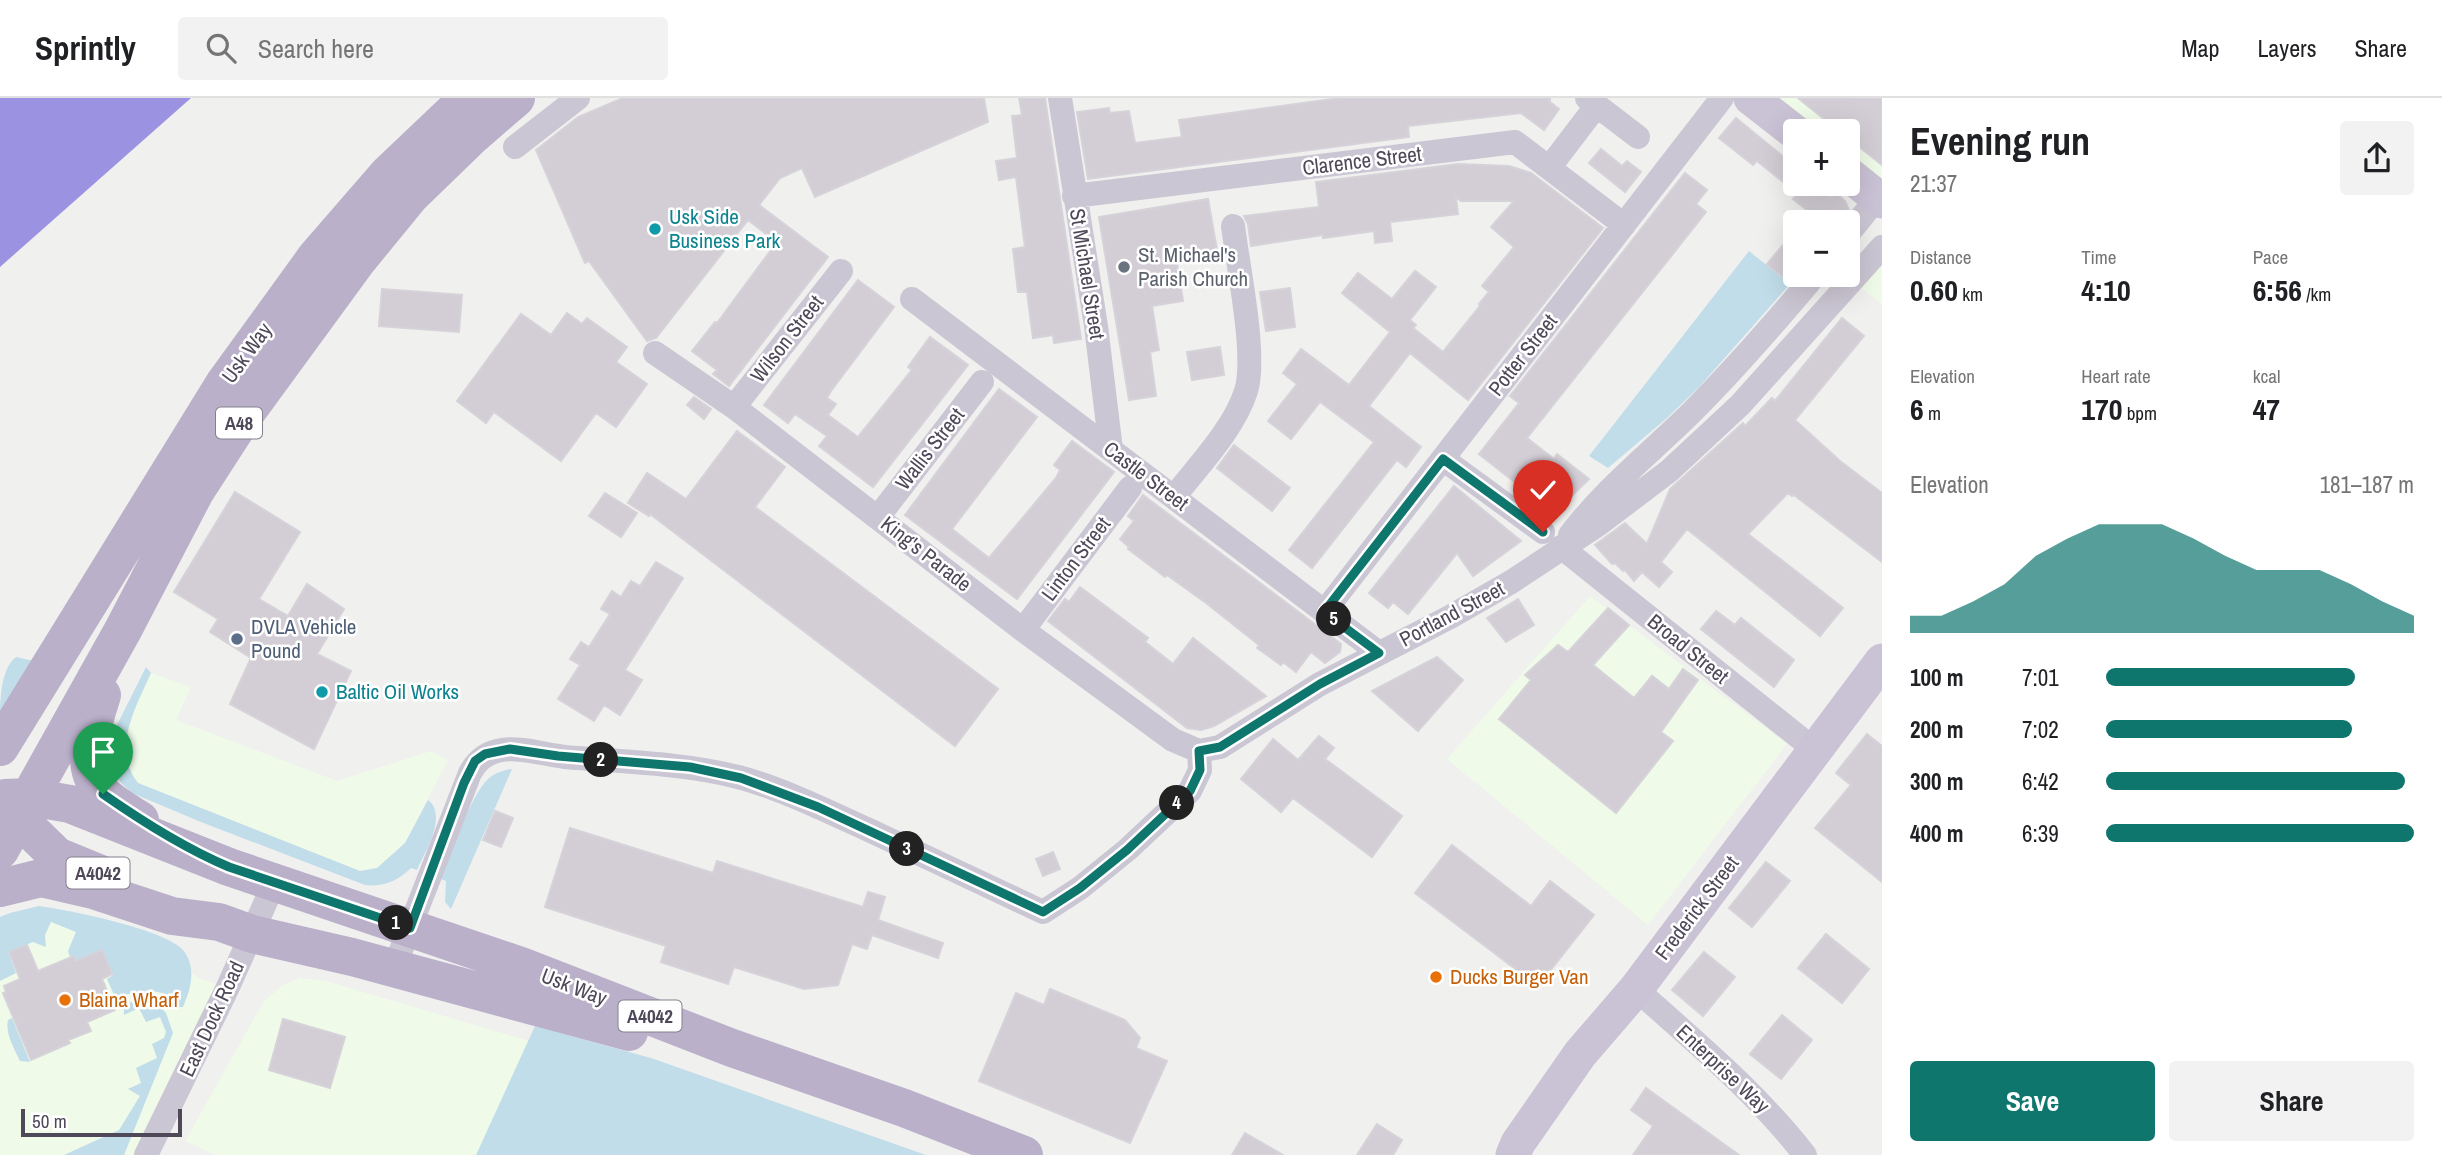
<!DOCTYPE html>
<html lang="en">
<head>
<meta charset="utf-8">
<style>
	:root { --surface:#fff; --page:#f2f2f2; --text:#202124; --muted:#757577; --line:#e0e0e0; --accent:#0f766e }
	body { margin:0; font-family:"Archivo Narrow",sans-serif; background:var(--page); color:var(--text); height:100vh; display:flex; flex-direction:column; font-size:26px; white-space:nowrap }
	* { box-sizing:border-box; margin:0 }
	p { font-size:23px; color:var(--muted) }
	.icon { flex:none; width:38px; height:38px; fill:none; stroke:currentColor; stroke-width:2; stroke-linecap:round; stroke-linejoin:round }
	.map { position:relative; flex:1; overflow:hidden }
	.panel { display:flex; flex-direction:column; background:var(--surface); width:560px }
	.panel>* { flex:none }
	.buttons { position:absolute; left:1783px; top:21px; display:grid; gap:14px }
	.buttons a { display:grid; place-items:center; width:77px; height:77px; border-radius:7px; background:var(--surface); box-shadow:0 7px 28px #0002; font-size:35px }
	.scale { position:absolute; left:21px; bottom:18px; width:161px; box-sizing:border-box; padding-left:7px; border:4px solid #4f4859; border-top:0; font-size:19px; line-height:24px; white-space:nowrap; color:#4f4859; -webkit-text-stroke:5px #fff; paint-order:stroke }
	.pin { position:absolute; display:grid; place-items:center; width:60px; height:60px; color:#fff; margin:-72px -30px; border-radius:50% 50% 50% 0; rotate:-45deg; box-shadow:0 0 7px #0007 }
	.pin .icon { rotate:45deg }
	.km { position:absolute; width:35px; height:35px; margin:-18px; border-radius:50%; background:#222; color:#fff; font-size:19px; line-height:35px; text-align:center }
	.round { display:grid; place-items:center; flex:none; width:74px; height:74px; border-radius:7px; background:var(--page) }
	.headline { display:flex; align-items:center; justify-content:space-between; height:119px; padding:0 28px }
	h1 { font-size:38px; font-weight:700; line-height:52px }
	.stats { display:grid; grid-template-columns:repeat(3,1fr); gap:10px; height:119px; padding:7px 28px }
	.stats div { display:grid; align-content:center }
	.stats b { font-size:30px; font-weight:700 }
	.stats small { font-size:19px; font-weight:400 }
	.stats p { font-size:19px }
	.chart { height:196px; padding:14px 28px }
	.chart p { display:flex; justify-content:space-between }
	.chart svg { width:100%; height:126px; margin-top:7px; fill:var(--accent); opacity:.7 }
	.cta { display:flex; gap:14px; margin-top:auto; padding:14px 28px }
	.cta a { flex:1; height:80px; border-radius:7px; background:var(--accent); color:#fff; font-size:28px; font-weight:700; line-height:80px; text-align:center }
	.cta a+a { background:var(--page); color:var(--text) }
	ul { padding:0 28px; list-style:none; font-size:23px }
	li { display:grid; grid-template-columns:112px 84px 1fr; align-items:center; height:52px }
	li i { height:18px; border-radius:9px; background:var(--accent) }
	header { display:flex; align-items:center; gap:42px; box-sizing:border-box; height:98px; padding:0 35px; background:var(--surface); border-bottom:2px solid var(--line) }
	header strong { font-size:33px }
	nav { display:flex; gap:38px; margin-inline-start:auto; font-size:24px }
	.search { width:490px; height:63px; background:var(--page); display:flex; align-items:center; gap:18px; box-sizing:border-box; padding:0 24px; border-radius:7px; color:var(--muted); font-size:26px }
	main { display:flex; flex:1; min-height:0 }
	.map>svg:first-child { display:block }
	.commercial { fill:#effae9 }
	.green { fill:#c1dde9 }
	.water { fill:#9c92e2 }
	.building { fill:#d3ced5; stroke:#d6d2d9; stroke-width:2 }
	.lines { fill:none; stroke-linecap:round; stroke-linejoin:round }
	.street { stroke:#cbc6d3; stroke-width:24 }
	.secondary { stroke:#cac2d5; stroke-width:35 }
	.primary { stroke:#bbb0ca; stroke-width:38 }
	.route-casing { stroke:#fff; stroke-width:14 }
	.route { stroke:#0f766e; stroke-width:9 }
	.culture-dot { fill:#0f9aa8; stroke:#fff; stroke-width:2.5 }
	.worship-dot { fill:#6b7280; stroke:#fff; stroke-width:2.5 }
	.service-dot { fill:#5c6f8a; stroke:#fff; stroke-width:2.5 }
	.food-dot { fill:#e8710a; stroke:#fff; stroke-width:2.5 }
	.labels { text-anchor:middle; stroke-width:5; stroke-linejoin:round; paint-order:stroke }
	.shield { fill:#fff; stroke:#847f8b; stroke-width:2 }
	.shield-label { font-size:19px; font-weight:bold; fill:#4f4859 }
	.street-label { font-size:21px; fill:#4f4859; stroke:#fff }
	.culture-label { font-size:21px; fill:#0d838f; stroke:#fff; text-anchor:start }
	.worship-label { font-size:21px; fill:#5b616d; stroke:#fff; text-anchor:start }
	.service-label { font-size:21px; fill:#4e5e75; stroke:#fff; text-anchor:start }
	.food-label { font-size:21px; fill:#c56008; stroke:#fff; text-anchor:start }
</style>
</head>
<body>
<header>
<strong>Sprintly</strong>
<div class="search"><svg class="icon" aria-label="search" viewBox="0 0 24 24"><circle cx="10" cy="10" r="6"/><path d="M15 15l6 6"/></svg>Search here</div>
<nav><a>Map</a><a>Layers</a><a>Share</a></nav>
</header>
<main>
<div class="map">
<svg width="1882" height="1057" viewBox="0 0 1882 1057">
	<rect width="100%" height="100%" fill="#f0f0ee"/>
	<path class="commercial" d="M 1751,0 L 1879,0 L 1882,2 L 1882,103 L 1848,76 L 1848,33 L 1796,33 Z
		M 1882,149 L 1882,206 L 1852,183 Z
		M 1590,498 L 1787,646 L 1648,827 L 1447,661 Z
		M 151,575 L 191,589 L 176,622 L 337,683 L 431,653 L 448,662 L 405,745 L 377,770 L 360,773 L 138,685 L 129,673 L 126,662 L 126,640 L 130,621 Z
		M 46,815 L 187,871 L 199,881 L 228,889 L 145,1057 L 0,1057 L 0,836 Z
		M 300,880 L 326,883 L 543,947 L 494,1057 L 215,1057 L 185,1043 L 264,903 L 283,887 Z"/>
	<path class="green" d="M 1749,153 L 1790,186 L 1700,288 L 1667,320 L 1608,370 L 1589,358 Z
		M 16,559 L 34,563 L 0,627 C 0,605 0,571 16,559 Z
		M 146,569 L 151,575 C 136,609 111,651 138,685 L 360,773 L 377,770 L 405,745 L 428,702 C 448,717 425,754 417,772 L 411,770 C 397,783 385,789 365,787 L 201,724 L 132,695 L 123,687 L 116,678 L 111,658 L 111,639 Z
		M 512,671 L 451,811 L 445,804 L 446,783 L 441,781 C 451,757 470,698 488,681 C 495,675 503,672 512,671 Z
		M 39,808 C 69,812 164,831 183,852 C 197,869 191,891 183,909 L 179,909 C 160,885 141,894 115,899 L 107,881 L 113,877 L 102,852 L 76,862 L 74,857 L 70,859 L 68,853 L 76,834 L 51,824 L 45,837 L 46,849 L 33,844 L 8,854 L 16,875 L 0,883 L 0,819 L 10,815 Z
		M 131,904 L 157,906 L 166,915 L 173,935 L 124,1057 L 64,1057 L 119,1032 L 140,998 L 128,991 L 141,985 L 136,970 L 157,960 L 152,946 L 164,940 L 166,934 L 160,919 L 146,924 L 139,910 L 124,917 L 124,911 Z
		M 12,920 L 30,964 L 20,963 C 14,950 5,935 8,922 Z
		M 535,928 L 651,960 L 926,1057 L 476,1057 Z"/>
	<path class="water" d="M 0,0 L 191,0 L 0,169 Z"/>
	<path class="building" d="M 623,0 L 984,0 L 988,24 L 815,99 L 802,70 L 780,80 L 759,107 L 828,159 L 729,288 L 713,276 L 717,272 L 692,253 L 715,224 L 717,225 L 777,144 L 748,122 L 656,240 L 647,243 L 589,163 L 585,165 L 536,52 L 578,19 Z
		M 1019,0 L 1045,0 L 1081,241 L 1054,245 L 1053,237 L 1033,240 L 1027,194 L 1018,194 L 1013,151 L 1025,149 L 1016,79 L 999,82 L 996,63 L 1017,60 L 1012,18 L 1022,17 Z
		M 1340,0 L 1550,0 L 1550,4 L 1559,11 L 1544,32 L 1521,15 L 1408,28 L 1409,39 L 1088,81 L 1077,14 L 1109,10 L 1110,15 L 1129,13 L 1135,45 L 1182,39 L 1179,22 Z
		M 1798,0 L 1882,0 L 1882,67 L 1848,40 L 1848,33 L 1839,33 Z
		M 1736,20 L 1796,69 L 1796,86 L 1816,86 L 1831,99 L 1835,94 L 1845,103 L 1849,112 L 1838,124 L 1822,124 L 1793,101 L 1797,95 L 1757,63 L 1753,67 L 1719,40 Z
		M 1601,51 L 1622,68 L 1627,63 L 1641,74 L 1625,94 L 1589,65 Z
		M 1458,66 L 1509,68 L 1531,75 L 1603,130 L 1468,302 L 1410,255 L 1369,308 L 1421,349 L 1406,369 L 1397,362 L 1312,470 L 1289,452 L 1374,344 L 1320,304 L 1291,341 L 1268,323 L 1297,286 L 1283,275 L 1301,251 L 1349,287 L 1390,234 L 1342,195 L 1358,175 L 1392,201 L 1415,173 L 1436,189 L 1410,222 L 1416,227 L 1413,230 L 1443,254 L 1480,208 L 1479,206 L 1489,194 L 1482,188 L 1514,149 L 1491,129 L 1514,103 L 1461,103 L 1456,99 L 1458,116 L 1390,124 L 1392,143 L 1375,145 L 1374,133 L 1323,140 L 1323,137 L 1251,148 L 1248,126 L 1244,118 L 1319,109 L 1316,84 Z
		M 1685,75 L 1707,92 L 1696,106 L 1706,114 L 1527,340 L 1554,361 L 1557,356 L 1589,381 L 1554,415 L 1479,356 L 1519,305 L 1510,298 Z
		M 1208,101 L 1217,152 L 1207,154 L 1208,160 L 1177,165 L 1183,203 L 1152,208 L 1159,252 L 1150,254 L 1156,298 L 1129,302 L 1099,119 Z
		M 1784,146 L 1796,157 L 1796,174 L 1788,183 L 1767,166 Z
		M 858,182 L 894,209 L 831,293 L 827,300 L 836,306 L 828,317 L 858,339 L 912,272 L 908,269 L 930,239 L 968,267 L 873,389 L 819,348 L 827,338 L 795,316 L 788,325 L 764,307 Z
		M 1290,190 L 1295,229 L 1266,233 L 1260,194 Z
		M 382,191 L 462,197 L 459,234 L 379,228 Z
		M 567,215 L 582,226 L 587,220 L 627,249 L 616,264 L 647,286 L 616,329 L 596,315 L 561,363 L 494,314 L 486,325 L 457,303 L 521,216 L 551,237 Z
		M 1842,220 L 1864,238 L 1795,322 L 1840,363 L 1882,395 L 1882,464 L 1794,397 L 1792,398 L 1788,395 L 1748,436 L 1843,510 L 1820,538 L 1687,431 L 1661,464 L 1672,474 L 1659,489 L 1642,474 L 1634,483 L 1625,472 L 1623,473 L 1615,465 L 1612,466 L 1595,447 L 1625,425 L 1647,446 L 1670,391 L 1743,325 L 1745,328 L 1772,300 L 1775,303 Z
		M 1220,249 L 1224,277 L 1192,282 L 1187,254 Z
		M 999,291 L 1037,319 L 952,431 L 989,460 L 1056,380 L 1060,372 L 1054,367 L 1072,343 L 1114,374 L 1017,501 L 905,417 Z
		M 694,299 L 711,311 L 704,321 L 687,307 Z
		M 737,333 L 785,369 L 755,409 L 998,591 L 955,648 L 650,416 L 649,418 L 628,405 L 647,375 L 686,401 Z
		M 1234,347 L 1290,390 L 1272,413 L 1217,370 Z
		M 1454,388 L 1521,443 L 1473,478 L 1457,455 L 1408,516 L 1393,504 L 1388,510 L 1369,495 Z
		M 235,394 L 300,434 L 259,501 L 288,518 L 307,486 L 344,511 L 317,556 L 351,573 L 314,651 L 230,606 L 251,560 L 210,534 L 218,521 L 174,494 Z
		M 605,395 L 637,415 L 621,439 L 589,418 Z
		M 1143,397 L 1341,546 L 1340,554 L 1325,565 L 1311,554 L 1296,574 L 1283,564 L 1281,567 L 1257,550 L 1259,547 L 1206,505 L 1167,477 L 1165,479 L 1128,451 L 1129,449 L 1120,441 L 1134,423 L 1128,418 Z
		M 656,464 L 683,480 L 625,572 L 642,582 L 620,617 L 604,607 L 594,623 L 558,601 L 580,567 L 570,561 L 581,544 L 589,549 L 610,516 L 601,511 L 612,493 L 621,499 L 631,483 L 640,488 Z
		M 1080,489 L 1148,540 L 1145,544 L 1173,566 L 1193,540 L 1266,598 L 1214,628 L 1201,632 L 1187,630 L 1048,523 L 1065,501 L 1069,504 Z
		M 1518,501 L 1534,527 L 1506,544 L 1487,520 Z
		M 1608,510 L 1629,527 L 1593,567 L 1634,600 L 1652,578 L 1669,591 L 1683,571 L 1698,582 L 1661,634 L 1673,643 L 1616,715 L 1499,621 L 1531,582 L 1525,577 L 1558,547 L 1568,554 Z
		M 1716,513 L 1735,527 L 1741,520 L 1794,562 L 1774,589 L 1701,531 Z
		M 1437,559 L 1463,582 L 1418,633 L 1372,593 Z
		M 1867,636 L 1882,648 L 1882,784 L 1815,730 L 1851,687 L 1836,675 Z
		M 1319,638 L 1334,650 L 1325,661 L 1402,718 L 1372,759 L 1293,700 L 1281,714 L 1241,681 L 1273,641 L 1298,662 Z
		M 495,713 L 513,720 L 501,749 L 483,742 Z
		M 570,730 L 713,775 L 717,763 L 863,809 L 868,794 L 885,799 L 878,822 L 943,845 L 938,860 L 872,837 L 867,851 L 852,846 L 838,887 L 804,891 L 734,869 L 728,886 L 661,864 L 666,848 L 545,809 Z
		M 1452,747 L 1531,808 L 1550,783 L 1594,817 L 1538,888 L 1415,795 Z
		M 1053,754 L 1060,771 L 1043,778 L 1036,761 Z
		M 1766,764 L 1790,783 L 1752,829 L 1729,810 Z
		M 1826,836 L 1869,871 L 1842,905 L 1798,870 Z
		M 27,847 L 38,873 L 74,858 L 76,863 L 102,852 L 112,876 L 102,881 L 115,912 L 87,924 L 91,933 L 68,942 L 70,945 L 31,962 L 3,895 L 6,894 L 4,888 L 20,881 L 9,854 Z
		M 1704,854 L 1735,879 L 1703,918 L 1672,892 Z
		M 1050,891 L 1125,922 L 1140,940 L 1136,950 L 1167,963 L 1130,1045 L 979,983 L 1016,895 L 1044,907 Z
		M 1782,917 L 1812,942 L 1781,981 L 1750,956 Z
		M 283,921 L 345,939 L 330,990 L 269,972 Z
		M 1646,990 L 1739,1057 L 1633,1057 L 1653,1028 L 1631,1012 Z
		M 1377,1026 L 1402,1042 L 1393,1057 L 1357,1057 Z
		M 1245,1035 L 1283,1057 L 1232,1057 Z"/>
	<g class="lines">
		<path class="street" d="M 1060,0 L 1096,228 L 1111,352
			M 1587,0 L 1638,39
			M 515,49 L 578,0
			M 1549,70 L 1597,7
			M 1074,98 L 1515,44 L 1624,127
			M 1848,136 L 1882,94
			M 912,201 L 1379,555
			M 655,255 L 734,309 L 1023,532 L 1173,642 L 1199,653
			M 734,309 L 841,173
			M 1443,361 L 1543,434
			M 1174,399 C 1198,368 1234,331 1246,293 C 1257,259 1238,168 1233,128
			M 878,419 L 982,284
			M 1570,437 C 1604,392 1649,356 1690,316 C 1734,272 1775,225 1815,177
			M 1561,449 L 1815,652
			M 1324,514 L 1722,0
			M 1023,532 L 1130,390
			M 394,870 L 470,675 C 490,637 531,655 565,659 C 623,664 682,665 738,679 C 781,690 831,715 871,733 C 928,760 986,787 1043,814 L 1080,790 L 1127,752 L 1190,693 L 1200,672 L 1199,653 L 1220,649 L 1320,586 L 1450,519 L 1511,484 L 1599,426 L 1669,373 L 1740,307 L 1882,149
			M 1636,891 C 1695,944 1756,994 1805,1057
			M 146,1057 L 228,889 L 275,783"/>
		<path class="secondary" d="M 1751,0 L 1796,35
			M 1848,76 L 1882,103
			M 1513,1057 L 1518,1045 L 1580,956 L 1636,891 L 1882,563"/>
		<path class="primary" d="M 102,597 C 92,629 77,669 104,697 C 113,706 129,715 140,722
			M 0,649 L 224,286 L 316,159 L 388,76 L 468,0
			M 5,701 L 19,721 L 57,758 L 101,776
			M 0,704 L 5,700 L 30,699 L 70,706 L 229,769 L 521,868 L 732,950 L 904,1010 L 1024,1057
			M 0,752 L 123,532 L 195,394 L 248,312 L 357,163 L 411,97 L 472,38 L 516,0
			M 0,790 L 41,780 L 93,792 L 172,818 L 219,824 L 252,836 L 352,859 L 629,934"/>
	</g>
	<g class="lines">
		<defs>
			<path id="route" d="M 103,696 C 143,724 184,750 229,769 L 410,830 L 464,685 L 475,663 L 485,656 L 510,651 L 558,658 L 690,669 L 741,680 L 818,709 L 1043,814 L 1080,790 L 1127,752 L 1190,693 L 1200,672 L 1199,653 L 1220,649 L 1320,586 L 1379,555 L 1324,514 L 1443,361 L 1543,434"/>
		</defs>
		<use href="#route" class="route-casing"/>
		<use href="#route" class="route"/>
	</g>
	<g class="culture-dot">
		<circle cx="655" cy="131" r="7"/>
		<circle cx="322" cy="594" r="7"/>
	</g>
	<circle class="worship-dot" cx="1124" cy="169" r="7"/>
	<circle class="service-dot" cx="237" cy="541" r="7"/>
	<g class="food-dot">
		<circle cx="1436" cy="879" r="7"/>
		<circle cx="65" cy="902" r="7"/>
	</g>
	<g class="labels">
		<g class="shield">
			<rect x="216" y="309.5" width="46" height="31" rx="5"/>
			<rect x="66.5" y="759.5" width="63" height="31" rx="5"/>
			<rect x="618.5" y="902.5" width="63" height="31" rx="5"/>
		</g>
		<g class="shield-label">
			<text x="239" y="332">A48</text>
			<text x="98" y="782">A4042</text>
			<text x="650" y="925">A4042</text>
		</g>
		<g class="street-label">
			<text transform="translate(1362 63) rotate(-7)" y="7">Clarence Street</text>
			<text transform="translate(1087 176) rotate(81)" y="7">St Michael Street</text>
			<text transform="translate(787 241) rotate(-52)" y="7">Wilson Street</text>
			<text transform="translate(247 255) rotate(-54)" y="7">Usk Way</text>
			<text transform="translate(1523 257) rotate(-52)" y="7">Potter Street</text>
			<text transform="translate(930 351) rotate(-52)" y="7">Wallis Street</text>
			<text transform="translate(1146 378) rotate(37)" y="7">Castle Street</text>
			<text transform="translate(926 456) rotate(38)" y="7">King's Parade</text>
			<text transform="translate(1076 461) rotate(-53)" y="7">Linton Street</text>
			<text transform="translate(1452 516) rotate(-28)" y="7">Portland Street</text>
			<text transform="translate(1688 551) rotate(39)" y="7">Broad Street</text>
			<text transform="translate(1697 810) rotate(-53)" y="7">Frederick Street</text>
			<text transform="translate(574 889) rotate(21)" y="7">Usk Way</text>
			<text transform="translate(212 921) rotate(-65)" y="7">East Dock Road</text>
			<text transform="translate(1723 971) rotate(43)" y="7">Enterprise Way</text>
		</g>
		<g class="culture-label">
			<text x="669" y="126">Usk Side<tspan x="669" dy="24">Business Park</tspan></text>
			<text x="336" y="601">Baltic Oil Works</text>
		</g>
		<g class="worship-label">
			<text x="1138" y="164">St. Michael's<tspan x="1138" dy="24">Parish Church</tspan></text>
		</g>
		<g class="service-label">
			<text x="251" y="536">DVLA Vehicle<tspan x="251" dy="24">Pound</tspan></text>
		</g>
		<g class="food-label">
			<text x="1450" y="886">Ducks Burger Van</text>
			<text x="79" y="909">Blaina Wharf</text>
		</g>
	</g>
</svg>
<div class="buttons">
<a>+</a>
<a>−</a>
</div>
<div class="scale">50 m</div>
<div class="pin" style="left:103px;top:696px;background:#1e9e55"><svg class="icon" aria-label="arrive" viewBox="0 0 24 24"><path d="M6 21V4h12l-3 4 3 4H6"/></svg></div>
<div class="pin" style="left:1543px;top:434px;background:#d93025"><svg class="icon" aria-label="check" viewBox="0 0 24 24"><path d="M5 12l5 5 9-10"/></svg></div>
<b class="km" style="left:396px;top:825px">1</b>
<b class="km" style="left:601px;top:662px">2</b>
<b class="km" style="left:907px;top:751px">3</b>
<b class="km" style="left:1177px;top:705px">4</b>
<b class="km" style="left:1334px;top:521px">5</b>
</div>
<section class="panel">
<div class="headline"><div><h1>Evening run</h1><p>21:37</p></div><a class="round"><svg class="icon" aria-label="share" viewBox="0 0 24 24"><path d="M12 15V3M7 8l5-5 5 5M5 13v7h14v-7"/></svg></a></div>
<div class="stats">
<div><p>Distance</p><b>0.60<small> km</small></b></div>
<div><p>Time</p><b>4:10</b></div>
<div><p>Pace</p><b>6:56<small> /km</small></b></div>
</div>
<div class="stats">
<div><p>Elevation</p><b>6<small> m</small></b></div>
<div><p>Heart rate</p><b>170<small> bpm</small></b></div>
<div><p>kcal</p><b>47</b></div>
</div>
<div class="chart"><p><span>Elevation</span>181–187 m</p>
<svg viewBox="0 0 160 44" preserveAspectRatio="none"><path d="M0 44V38L10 38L20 33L30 27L40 17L50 11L60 6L70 6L80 6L90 11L100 17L110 22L120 22L130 22L140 27L150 33L160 38V44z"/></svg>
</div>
<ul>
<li><b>100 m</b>7:01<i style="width:81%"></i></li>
<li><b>200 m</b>7:02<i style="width:80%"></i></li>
<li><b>300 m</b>6:42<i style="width:97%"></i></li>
<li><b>400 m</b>6:39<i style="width:100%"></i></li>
</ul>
<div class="cta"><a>Save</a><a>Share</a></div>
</section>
</main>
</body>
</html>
